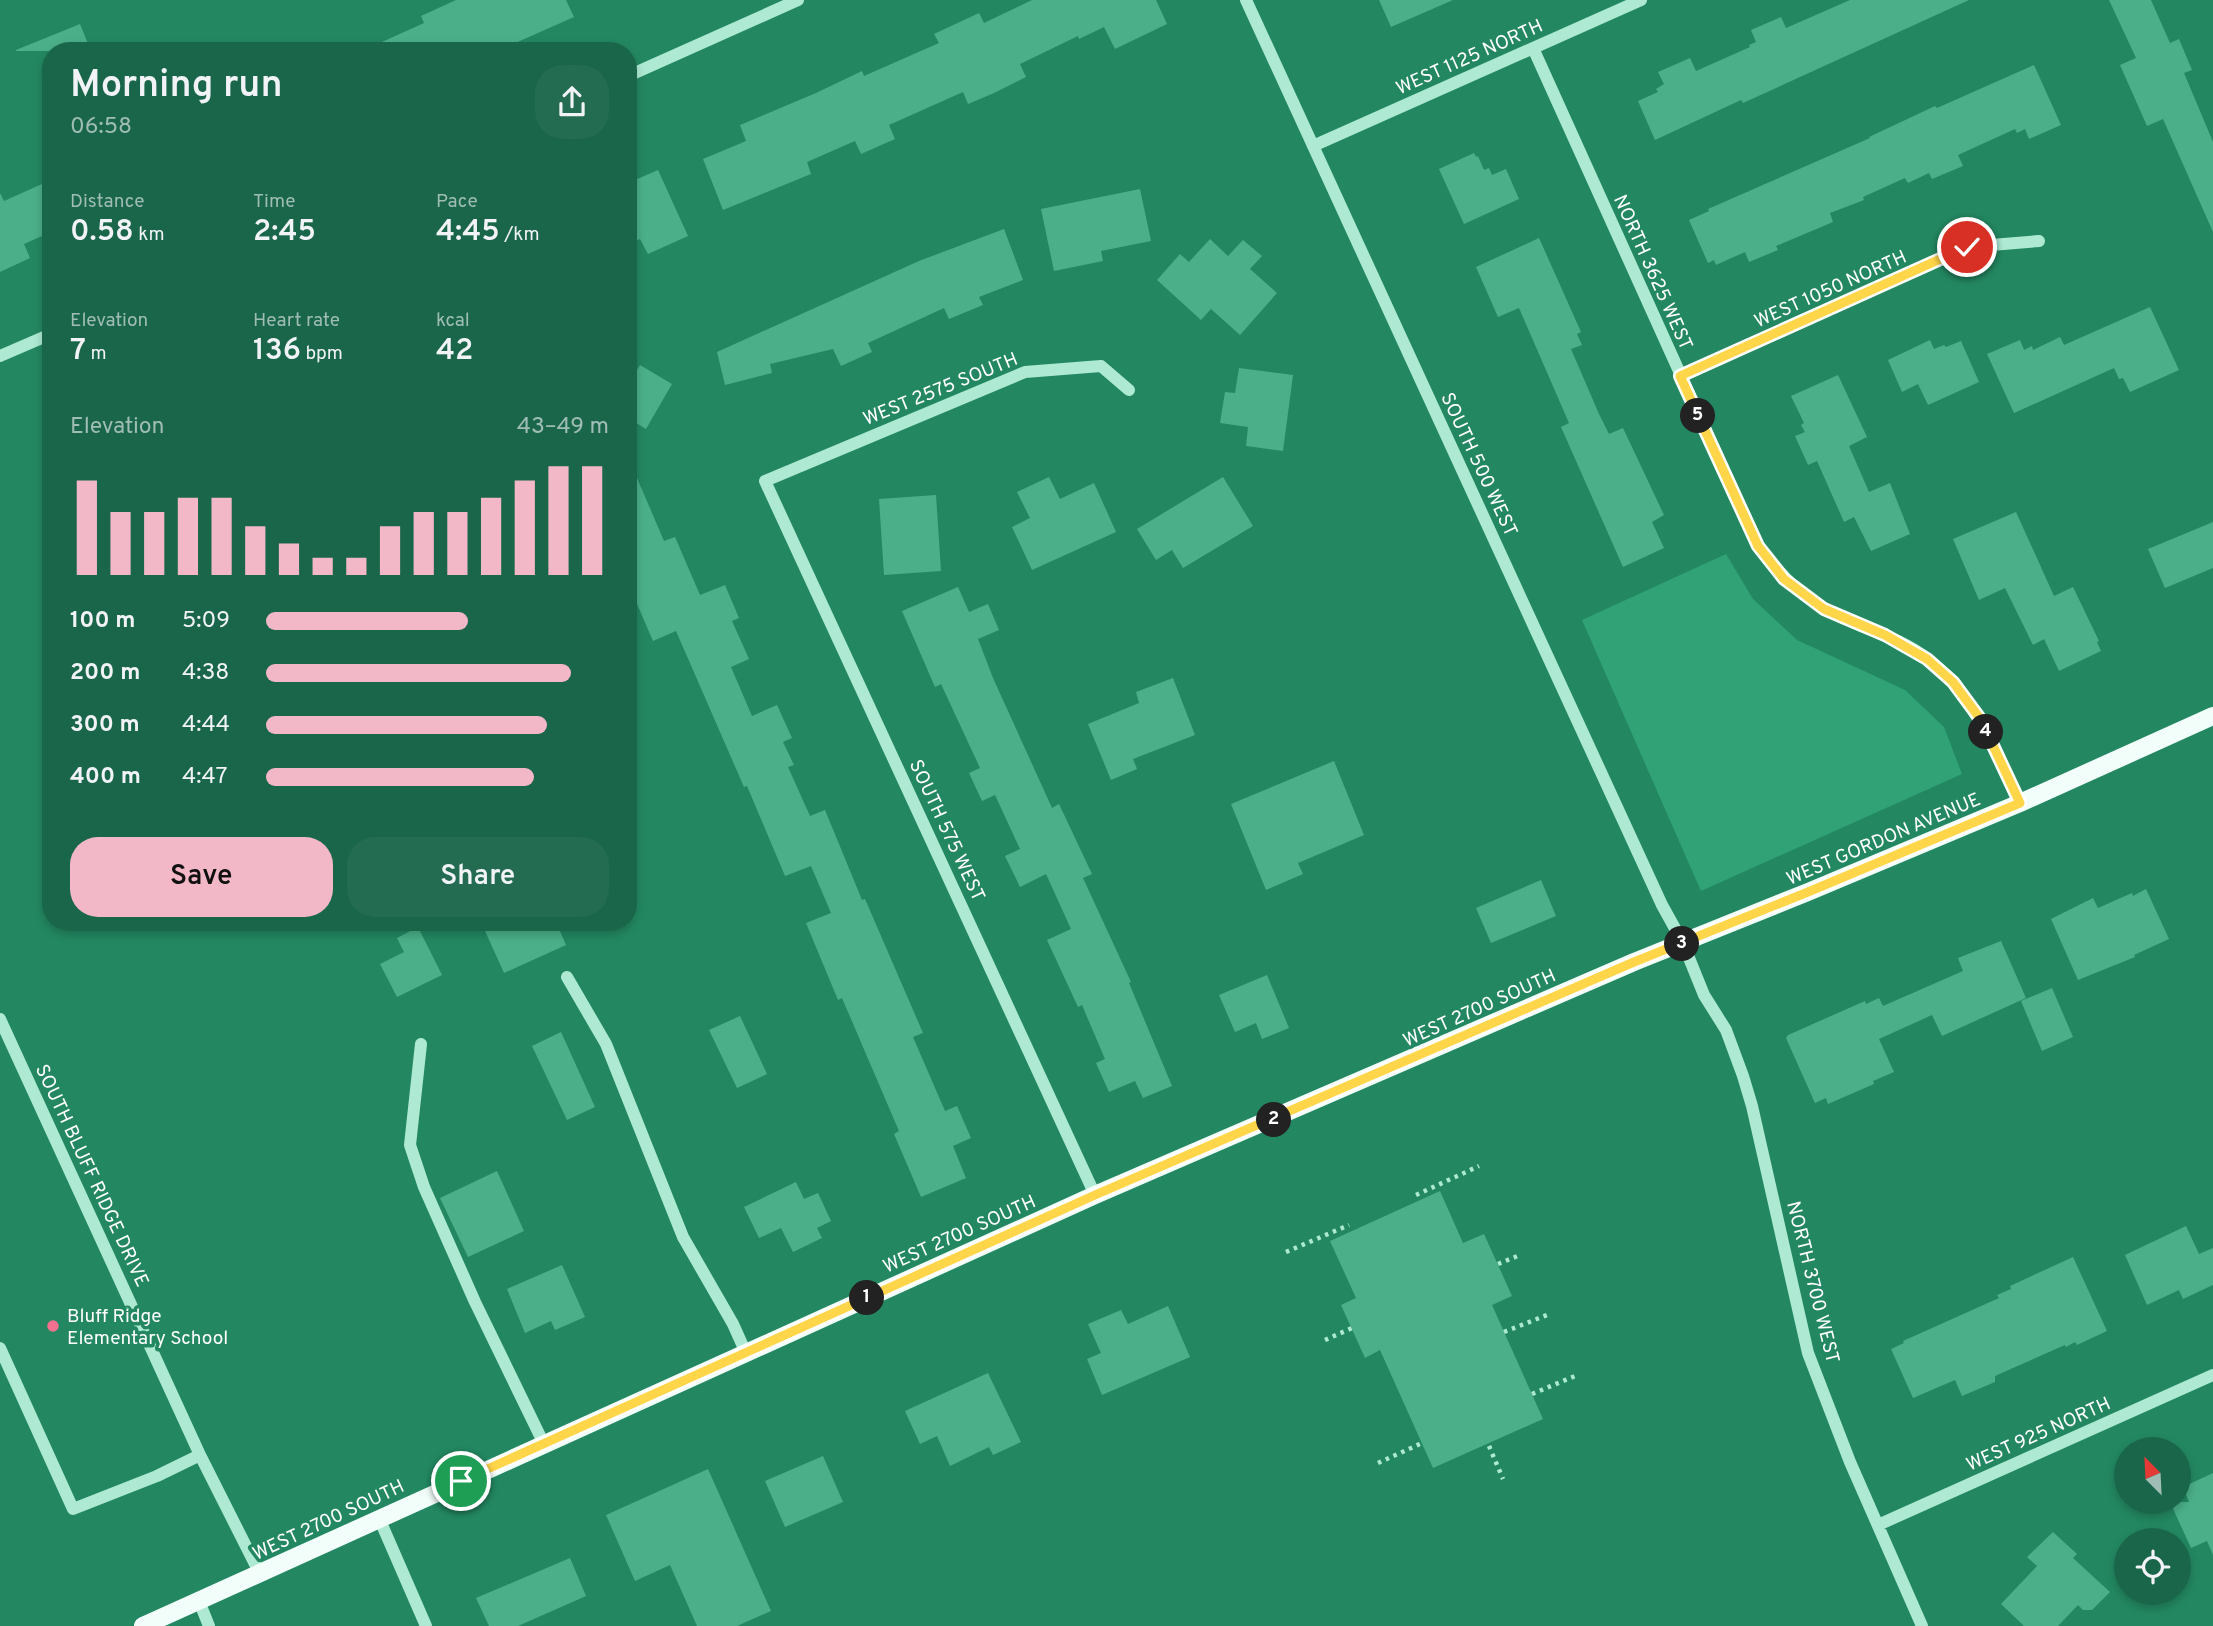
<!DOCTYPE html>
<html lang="en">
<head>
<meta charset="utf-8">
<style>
	:root { --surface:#1a664a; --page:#236c51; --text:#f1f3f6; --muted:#9fbdb5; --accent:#f3b8c8 }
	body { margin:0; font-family:Overpass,sans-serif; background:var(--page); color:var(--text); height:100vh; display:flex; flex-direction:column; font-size:26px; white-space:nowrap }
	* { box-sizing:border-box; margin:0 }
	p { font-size:23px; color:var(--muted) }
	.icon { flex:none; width:38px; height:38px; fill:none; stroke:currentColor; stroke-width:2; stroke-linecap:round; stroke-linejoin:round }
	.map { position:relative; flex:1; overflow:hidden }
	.sheet { position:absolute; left:42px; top:42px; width:595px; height:889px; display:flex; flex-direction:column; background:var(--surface); border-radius:28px; box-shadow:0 4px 10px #0003 }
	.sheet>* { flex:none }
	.needle { width:46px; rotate:336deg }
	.controls { position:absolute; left:2114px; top:1437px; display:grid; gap:14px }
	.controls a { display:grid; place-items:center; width:77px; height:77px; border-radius:50%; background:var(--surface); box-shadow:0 4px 10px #0003; font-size:35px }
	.pin { position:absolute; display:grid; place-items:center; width:60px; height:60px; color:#fff; margin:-30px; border:4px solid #fff; border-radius:50%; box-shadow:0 2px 7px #0007 }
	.km { position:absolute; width:35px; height:35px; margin:-18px; border-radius:50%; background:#222; color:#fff; font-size:19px; line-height:35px; text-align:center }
	.round { display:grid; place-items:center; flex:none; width:74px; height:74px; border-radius:28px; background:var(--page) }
	.overview { display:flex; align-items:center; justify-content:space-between; height:119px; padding:0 28px }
	h1 { font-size:38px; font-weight:600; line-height:52px }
	.metrics { display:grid; grid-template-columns:repeat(3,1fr); gap:10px; height:119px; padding:7px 28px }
	.metrics div { display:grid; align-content:center }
	.metrics b { font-size:30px; font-weight:600 }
	.metrics small { font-size:19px; font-weight:400 }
	.metrics p { font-size:19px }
	.chart { height:196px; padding:14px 28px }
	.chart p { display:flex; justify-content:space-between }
	.chart svg { width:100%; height:126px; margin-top:7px; stroke:var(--accent); stroke-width:6 }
	.action { display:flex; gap:14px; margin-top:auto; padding:14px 28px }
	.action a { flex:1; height:80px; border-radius:28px; background:var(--accent); color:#111; font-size:28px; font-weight:600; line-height:80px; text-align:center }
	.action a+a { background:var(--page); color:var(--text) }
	ul { padding:0 28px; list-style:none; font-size:23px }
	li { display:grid; grid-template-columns:112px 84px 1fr; align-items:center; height:52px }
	li i { height:18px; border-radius:9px; background:var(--accent) }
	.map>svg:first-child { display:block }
	.green { fill:#30a276 }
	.building { fill:#4bb089 }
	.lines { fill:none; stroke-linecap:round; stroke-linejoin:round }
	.path { stroke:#aeead3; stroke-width:4.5; stroke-dasharray:3.5 5; stroke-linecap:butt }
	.minor { stroke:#aeead3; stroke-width:12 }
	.major { stroke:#f2fefa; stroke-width:18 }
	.route-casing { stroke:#fff; stroke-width:14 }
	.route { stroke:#ffd54a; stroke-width:9 }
	.poi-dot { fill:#f5718f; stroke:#238862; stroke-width:2.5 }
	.labels { text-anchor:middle; stroke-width:7; stroke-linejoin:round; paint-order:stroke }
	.street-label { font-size:19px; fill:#fff; stroke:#238862 }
	.poi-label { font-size:19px; fill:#fff; stroke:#238862; text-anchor:start }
</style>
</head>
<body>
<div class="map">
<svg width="2213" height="1626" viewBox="0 0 2213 1626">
	<rect width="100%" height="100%" fill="#238862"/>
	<path class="green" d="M 1726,554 L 1753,599 L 1797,640 L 1905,690 L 1944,727 L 1962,774 L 1701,891 L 1582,620 Z"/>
	<path class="building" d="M 456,0 L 566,0 L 574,17 L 497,51 L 362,51 L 424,23 L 421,16 Z
		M 1032,0 L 1156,0 L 1167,24 L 1115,49 L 1104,27 L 1079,39 L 1078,36 L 1020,64 L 1026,77 L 994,93 L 968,104 L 963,92 L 889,125 L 895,139 L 861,154 L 855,141 L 807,162 L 811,174 L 723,210 L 703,159 L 746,141 L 740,125 L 816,93 L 862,71 L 864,76 L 939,43 L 934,34 L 979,13 L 984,23 Z
		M 1379,0 L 1453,0 L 1391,27 Z
		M 1850,0 L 1969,0 L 1743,103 L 1741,100 L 1655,140 L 1638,101 L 1658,92 L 1656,89 L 1664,84 L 1658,72 L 1690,58 L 1696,71 L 1750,47 L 1749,45 L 1756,42 L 1751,30 L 1781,17 L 1786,28 Z
		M 2109,0 L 2151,0 L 2170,43 L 2179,39 L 2192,70 L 2184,73 L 2213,142 L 2213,232 L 2163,119 L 2147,126 L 2120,65 L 2136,58 Z
		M 80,24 L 91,51 L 16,51 L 16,50 Z
		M 2034,65 L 2061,125 L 2029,139 L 2025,129 L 2017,133 L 2015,129 L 1958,155 L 1963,166 L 1932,179 L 1929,173 L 1908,183 L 1905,178 L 1863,197 L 1864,200 L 1830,213 L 1833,222 L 1776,246 L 1778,250 L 1749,262 L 1745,252 L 1716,265 L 1714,260 L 1708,263 L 1689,220 L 1709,211 L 1708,209 L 1870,138 L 1869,137 L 1935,106 L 1937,108 Z
		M 1474,153 L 1476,157 L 1478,156 L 1484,170 L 1489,168 L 1492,175 L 1506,169 L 1519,199 L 1464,224 L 1439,169 Z
		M 658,170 L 688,236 L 648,254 L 640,239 L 628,244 L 628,183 Z
		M 51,180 L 51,232 L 24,244 L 30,258 L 0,272 L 0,193 L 4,201 Z
		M 1140,189 L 1151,241 L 1101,251 L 1103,261 L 1054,271 L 1041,209 Z
		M 1004,229 L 1023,280 L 979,297 L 983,305 L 949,319 L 944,308 L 868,343 L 872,352 L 841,366 L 833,349 L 770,364 L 772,373 L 725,385 L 717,352 L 919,261 Z
		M 1539,238 L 1581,332 L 1577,334 L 1582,345 L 1571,349 L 1599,414 L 1609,434 L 1623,428 L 1664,515 L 1652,522 L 1664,548 L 1623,567 L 1561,427 L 1569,423 L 1519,308 L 1498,317 L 1476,267 Z
		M 1210,239 L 1228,256 L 1243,240 L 1262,256 L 1250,269 L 1277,293 L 1240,335 L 1211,309 L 1201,320 L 1157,280 L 1180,254 L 1189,262 Z
		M 2150,307 L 2179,370 L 2130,392 L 2123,378 L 2119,379 L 2114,368 L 2014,413 L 1987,354 L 2020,340 L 2024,350 L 2032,346 L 2033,350 L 2060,337 L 2064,345 Z
		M 1930,340 L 1934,349 L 1944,345 L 1946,347 L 1961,341 L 1979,382 L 1928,405 L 1918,384 L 1902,392 L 1888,360 Z
		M 640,365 L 672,384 L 646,429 L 628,418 L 628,385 Z
		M 1239,368 L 1293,375 L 1283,451 L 1246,446 L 1248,427 L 1220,423 L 1225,392 L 1235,393 Z
		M 1838,375 L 1867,437 L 1849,446 L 1869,492 L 1890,483 L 1910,534 L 1871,551 L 1854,517 L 1844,522 L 1817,461 L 1808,465 L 1795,436 L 1805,432 L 1801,425 L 1804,423 L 1791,396 Z
		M 628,457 L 664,541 L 675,537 L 700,595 L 725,585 L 739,618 L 732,621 L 749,659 L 731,667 L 752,716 L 777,705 L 792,738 L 783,742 L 794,765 L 788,767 L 810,816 L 825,810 L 862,900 L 865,899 L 923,1033 L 913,1037 L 945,1111 L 957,1106 L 971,1138 L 953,1146 L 966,1178 L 921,1197 L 894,1134 L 899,1131 L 842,998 L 838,1000 L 806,923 L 831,913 L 811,866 L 785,876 L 747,786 L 744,787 L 676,631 L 653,641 L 628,583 Z
		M 1049,477 L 1060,499 L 1094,483 L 1116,532 L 1032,570 L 1012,527 L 1030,518 L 1017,492 Z
		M 1223,477 L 1253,526 L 1183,568 L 1172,550 L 1156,560 L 1137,529 Z
		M 936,495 L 941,571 L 884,575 L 879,499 Z
		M 2016,512 L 2054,596 L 2073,587 L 2099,641 L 2097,642 L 2101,651 L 2059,671 L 2044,639 L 2033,645 L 2005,588 L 1979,600 L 1953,539 Z
		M 2213,522 L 2213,568 L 2165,588 L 2148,549 Z
		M 958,587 L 969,612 L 988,604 L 999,630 L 978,639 L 993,678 L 1052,808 L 1059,804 L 1092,874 L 1083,878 L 1131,982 L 1129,983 L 1172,1086 L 1143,1098 L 1135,1081 L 1109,1092 L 1096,1063 L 1105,1059 L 1082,1005 L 1078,1007 L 1047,940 L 1071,929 L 1046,874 L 1020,887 L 1005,856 L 1020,849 L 995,795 L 982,801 L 969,773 L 980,768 L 941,684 L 935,687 L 902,611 Z
		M 1173,678 L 1195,735 L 1133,759 L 1137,769 L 1111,780 L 1088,724 L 1139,703 L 1136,692 Z
		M 1334,761 L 1364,835 L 1298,863 L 1303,874 L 1266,890 L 1231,804 Z
		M 1541,880 L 1556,916 L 1491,943 L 1476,908 Z
		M 2146,889 L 2169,939 L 2134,955 L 2135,957 L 2078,980 L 2051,919 L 2093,898 L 2098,908 L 2132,893 L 2133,896 Z
		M 481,922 L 556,922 L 566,945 L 504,973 Z
		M 418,927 L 442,975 L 397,997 L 380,964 L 404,952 L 397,938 Z
		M 2001,941 L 2026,998 L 1942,1036 L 1932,1015 L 1879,1039 L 1894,1072 L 1873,1081 L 1874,1084 L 1828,1104 L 1826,1098 L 1815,1103 L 1786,1038 L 1788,1035 L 1865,1001 L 1866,1004 L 1879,998 L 1883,1006 L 1963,971 L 1958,958 Z
		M 1267,975 L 1289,1028 L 1262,1039 L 1256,1023 L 1235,1032 L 1219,995 Z
		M 2052,988 L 2073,1037 L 2042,1051 L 2021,1001 Z
		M 740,1016 L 767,1074 L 737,1088 L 709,1030 Z
		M 561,1032 L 595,1107 L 567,1120 L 532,1046 Z
		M 497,1171 L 524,1231 L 468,1257 L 440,1198 Z
		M 796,1182 L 804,1199 L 818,1193 L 831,1221 L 817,1228 L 822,1238 L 793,1252 L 781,1228 L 759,1238 L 744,1207 Z
		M 1440,1191 L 1463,1243 L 1484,1234 L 1512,1296 L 1492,1305 L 1543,1419 L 1433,1468 L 1380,1350 L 1365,1358 L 1341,1305 L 1356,1298 L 1330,1241 Z
		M 2186,1226 L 2199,1254 L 2213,1248 L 2213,1285 L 2183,1299 L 2179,1290 L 2147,1305 L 2125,1255 Z
		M 2073,1257 L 2107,1331 L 2077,1345 L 2075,1342 L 2066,1347 L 2065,1345 L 1995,1376 L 1995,1382 L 1962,1396 L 1955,1380 L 1913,1398 L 1891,1349 L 1904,1343 L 1903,1341 L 1999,1298 L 1997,1295 L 2011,1289 L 2010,1286 Z
		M 562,1265 L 585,1317 L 555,1330 L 551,1321 L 525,1333 L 507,1289 Z
		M 1168,1306 L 1190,1357 L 1102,1395 L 1087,1359 L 1101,1353 L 1088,1324 L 1121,1310 L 1128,1324 Z
		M 988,1373 L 1021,1442 L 993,1455 L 989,1447 L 950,1466 L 937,1436 L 920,1444 L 905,1411 Z
		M 823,1456 L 843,1502 L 785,1527 L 765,1481 Z
		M 708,1469 L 771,1611 L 737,1626 L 697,1626 L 670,1565 L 635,1581 L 606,1515 Z
		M 2213,1473 L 2213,1555 L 2207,1541 L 2191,1548 L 2170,1502 L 2189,1502 L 2183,1487 Z
		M 2053,1532 L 2077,1554 L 2073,1558 L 2110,1592 L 2092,1610 L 2083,1610 L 2078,1605 L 2058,1626 L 2024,1626 L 2001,1604 L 2037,1566 L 2027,1557 Z
		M 570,1558 L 586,1596 L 518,1626 L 489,1626 L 476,1598 Z"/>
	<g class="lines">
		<path class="path" d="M 1416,1195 L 1479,1166
			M 1286,1252 L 1349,1225
			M 1498,1264 L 1520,1255
			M 1504,1332 L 1547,1315
			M 1325,1340 L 1352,1328
			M 1532,1394 L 1575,1376
			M 1489,1446 L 1503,1479
			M 1378,1463 L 1422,1443"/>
		<path class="minor" d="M 1246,0 L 1662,905 L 1683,943 L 1704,995 L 1726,1030 L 1743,1076 L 1752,1106 L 1808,1353 L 1850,1462 L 1922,1626
			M 1533,48 L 1758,546 C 1777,570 1796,592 1823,608 C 1857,628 1898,635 1929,660 C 1975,697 1995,751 2020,803
			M 628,76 L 798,0
			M 1313,146 L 1641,0
			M 0,356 L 51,334
			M 1680,376 L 1967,247 L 2039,241
			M 567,977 L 606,1044 L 683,1237 L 733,1324 L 746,1353
			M 0,1019 L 200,1455 L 260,1574
			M 421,1044 L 410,1145 L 424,1187 L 475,1302 L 544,1444
			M 1095,1195 L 765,481 L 1025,372 L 1101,366 L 1129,390
			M 0,1348 L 73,1509 L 157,1476 L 200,1455
			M 379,1518 L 426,1626
			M 1878,1525 L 2213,1375
			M 199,1601 L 209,1626"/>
		<path class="major" d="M 143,1626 L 1095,1195 L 1634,962 L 1808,892 L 2020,803 L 2213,716"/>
	</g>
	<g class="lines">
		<defs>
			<path id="route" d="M 461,1481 L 1095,1195 L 1634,962 L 1808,892 L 2020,803 L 1981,720 L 1953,682 L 1927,659 L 1885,635 L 1824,609 L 1784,579 L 1758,546 L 1680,376 L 1967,247"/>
		</defs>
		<use href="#route" class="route-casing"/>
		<use href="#route" class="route"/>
	</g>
	<circle class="poi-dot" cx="53" cy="1326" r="7"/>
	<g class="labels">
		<g class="street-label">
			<text transform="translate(1469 56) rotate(-24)" y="7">WEST 1125 NORTH</text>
			<text transform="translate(1654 272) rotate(66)" y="7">NORTH 3625 WEST</text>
			<text transform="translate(1830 288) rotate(-24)" y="7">WEST 1050 NORTH</text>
			<text transform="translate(940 388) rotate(-22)" y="7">WEST 2575 SOUTH</text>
			<text transform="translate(1480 464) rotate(65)" y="7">SOUTH 500 WEST</text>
			<text transform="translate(948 830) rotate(65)" y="7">SOUTH 575 WEST</text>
			<text transform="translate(1883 838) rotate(-23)" y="7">WEST GORDON AVENUE</text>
			<text transform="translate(1479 1007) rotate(-24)" y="7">WEST 2700 SOUTH</text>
			<text transform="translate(93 1175) rotate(65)" y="7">SOUTH BLUFF RIDGE DRIVE</text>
			<text transform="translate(959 1233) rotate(-24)" y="7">WEST 2700 SOUTH</text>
			<text transform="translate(1814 1282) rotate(76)" y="7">NORTH 3700 WEST</text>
			<text transform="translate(2038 1433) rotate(-24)" y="7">WEST 925 NORTH</text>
			<text transform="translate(328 1519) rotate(-25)" y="7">WEST 2700 SOUTH</text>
		</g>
		<g class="poi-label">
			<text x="67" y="1322">Bluff Ridge<tspan x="67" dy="22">Elementary School</tspan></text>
		</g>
	</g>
</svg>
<div class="controls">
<a><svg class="needle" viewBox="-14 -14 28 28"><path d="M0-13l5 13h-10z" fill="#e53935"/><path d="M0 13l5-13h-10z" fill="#9fbdb5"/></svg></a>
<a><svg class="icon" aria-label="locate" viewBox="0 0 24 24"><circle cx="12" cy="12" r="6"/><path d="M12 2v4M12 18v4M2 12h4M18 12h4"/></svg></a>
</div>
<div class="pin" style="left:461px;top:1481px;background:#1e9e55"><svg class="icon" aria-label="arrive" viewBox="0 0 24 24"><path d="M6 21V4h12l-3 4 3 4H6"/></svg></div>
<div class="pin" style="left:1967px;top:247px;background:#d93025"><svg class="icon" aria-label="check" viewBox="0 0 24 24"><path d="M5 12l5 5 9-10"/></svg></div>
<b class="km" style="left:867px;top:1298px">1</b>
<b class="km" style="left:1274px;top:1120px">2</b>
<b class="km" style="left:1682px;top:944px">3</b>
<b class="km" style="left:1986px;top:732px">4</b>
<b class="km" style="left:1698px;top:416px">5</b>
<section class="sheet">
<div class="overview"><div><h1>Morning run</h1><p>06:58</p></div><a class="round"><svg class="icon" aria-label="share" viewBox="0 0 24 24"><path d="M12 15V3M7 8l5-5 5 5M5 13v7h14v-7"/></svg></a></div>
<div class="metrics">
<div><p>Distance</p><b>0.58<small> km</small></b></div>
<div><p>Time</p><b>2:45</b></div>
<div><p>Pace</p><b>4:45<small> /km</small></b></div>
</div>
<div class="metrics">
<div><p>Elevation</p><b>7<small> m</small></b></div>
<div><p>Heart rate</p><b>136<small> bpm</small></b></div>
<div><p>kcal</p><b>42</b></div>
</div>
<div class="chart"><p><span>Elevation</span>43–49 m</p>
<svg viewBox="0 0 160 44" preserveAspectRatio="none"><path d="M5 44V11M15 44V22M25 44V22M35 44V17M45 44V17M55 44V27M65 44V33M75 44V38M85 44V38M95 44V27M105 44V22M115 44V22M125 44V17M135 44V11M145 44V6M155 44V6"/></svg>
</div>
<ul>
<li><b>100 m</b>5:09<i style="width:59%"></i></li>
<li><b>200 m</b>4:38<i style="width:89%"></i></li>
<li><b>300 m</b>4:44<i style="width:82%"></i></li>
<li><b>400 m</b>4:47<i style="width:78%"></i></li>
</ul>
<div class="action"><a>Save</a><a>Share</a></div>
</section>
</div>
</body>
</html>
